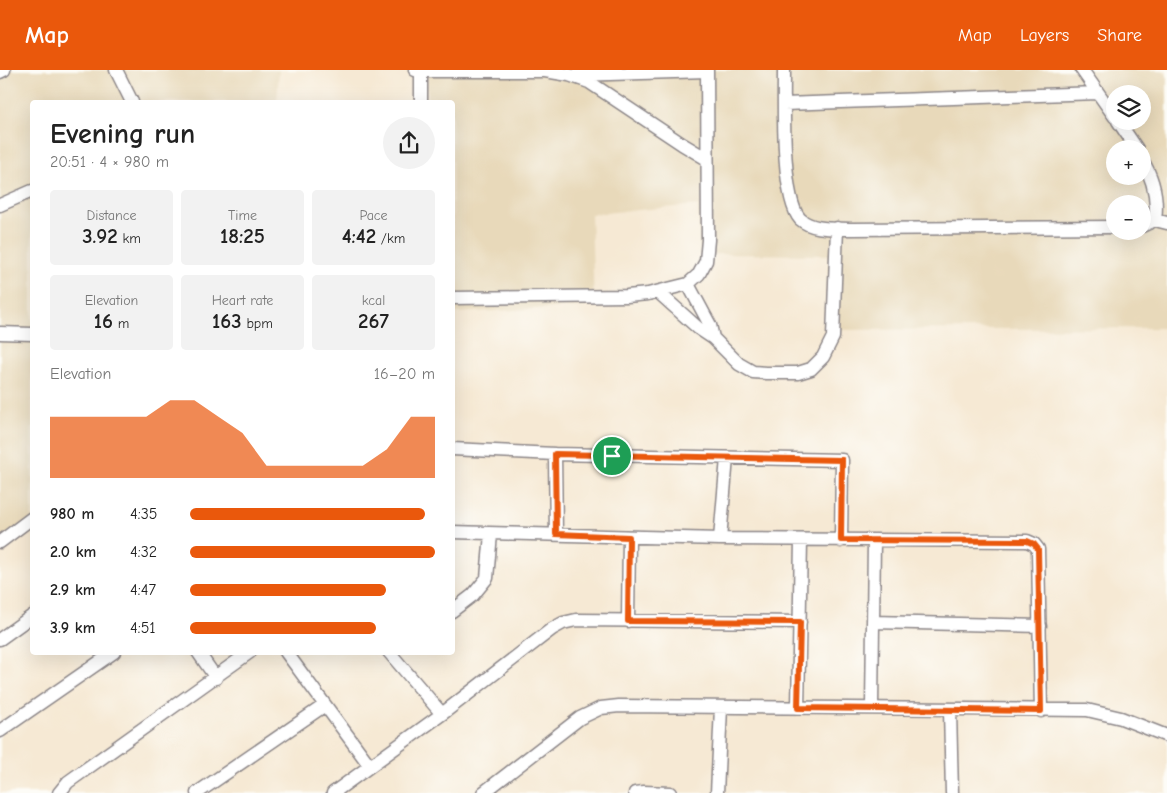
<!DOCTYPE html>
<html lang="en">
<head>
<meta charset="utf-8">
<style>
	:root { --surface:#fff; --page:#f2f2f2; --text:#222; --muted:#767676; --accent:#ea580c }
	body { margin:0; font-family:"Comic Neue",sans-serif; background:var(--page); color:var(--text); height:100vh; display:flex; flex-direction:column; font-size:19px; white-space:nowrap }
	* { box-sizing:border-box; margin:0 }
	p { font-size:16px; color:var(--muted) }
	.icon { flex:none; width:28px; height:28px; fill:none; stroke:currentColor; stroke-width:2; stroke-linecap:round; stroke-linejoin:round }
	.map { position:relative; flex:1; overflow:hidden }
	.sheet { position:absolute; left:30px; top:30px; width:425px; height:555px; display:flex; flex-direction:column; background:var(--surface); border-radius:5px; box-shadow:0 5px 20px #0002 }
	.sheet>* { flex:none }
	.tools { position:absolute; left:1106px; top:15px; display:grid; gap:10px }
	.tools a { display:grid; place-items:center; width:45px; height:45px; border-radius:50%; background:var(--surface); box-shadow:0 5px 20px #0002; font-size:25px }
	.pin { position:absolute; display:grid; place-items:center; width:42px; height:42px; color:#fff; margin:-21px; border:2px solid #fff; border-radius:50%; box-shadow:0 1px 5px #0007 }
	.round { display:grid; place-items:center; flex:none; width:52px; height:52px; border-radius:26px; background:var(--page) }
	.summary { display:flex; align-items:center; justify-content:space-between; height:85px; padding:0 20px }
	h1 { font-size:28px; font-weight:600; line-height:38px }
	.stats { display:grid; grid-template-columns:repeat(3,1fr); gap:8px; height:85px; padding:5px 20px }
	.stats div { display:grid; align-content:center; border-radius:5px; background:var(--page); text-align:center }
	.stats b { font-size:21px; font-weight:600 }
	.stats small { font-size:14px; font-weight:400 }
	.stats p { font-size:14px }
	.chart { height:140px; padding:10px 20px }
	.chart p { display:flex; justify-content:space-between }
	.chart svg { width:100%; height:90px; margin-top:5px; fill:var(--accent); opacity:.7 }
	ul { padding:0 20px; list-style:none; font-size:16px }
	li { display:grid; grid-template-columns:80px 60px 1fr; align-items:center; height:38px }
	li i { height:12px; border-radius:6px; background:var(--accent) }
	header { display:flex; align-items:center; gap:30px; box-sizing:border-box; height:70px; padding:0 25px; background:var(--accent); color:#fff }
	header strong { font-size:24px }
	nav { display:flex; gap:28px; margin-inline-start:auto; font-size:18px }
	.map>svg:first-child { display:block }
	.built { fill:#e8d9ba; fill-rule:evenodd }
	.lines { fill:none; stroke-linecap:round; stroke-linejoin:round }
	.minor-casing { stroke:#8c8688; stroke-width:15 }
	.minor { stroke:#fff; stroke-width:12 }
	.route-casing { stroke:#fff; stroke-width:10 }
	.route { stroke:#ea580c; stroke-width:6 }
</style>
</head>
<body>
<header>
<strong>Map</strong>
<nav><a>Map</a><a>Layers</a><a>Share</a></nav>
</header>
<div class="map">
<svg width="1167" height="723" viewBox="0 0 1167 723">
	<rect width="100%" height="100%" fill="#fdfcf7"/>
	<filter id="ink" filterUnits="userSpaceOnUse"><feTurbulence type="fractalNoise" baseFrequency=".02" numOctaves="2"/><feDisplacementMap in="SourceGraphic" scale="10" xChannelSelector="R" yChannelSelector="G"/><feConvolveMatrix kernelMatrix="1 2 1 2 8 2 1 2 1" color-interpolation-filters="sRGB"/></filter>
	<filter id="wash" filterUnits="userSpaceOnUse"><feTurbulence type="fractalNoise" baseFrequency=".0096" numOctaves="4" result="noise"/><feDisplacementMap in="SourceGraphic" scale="20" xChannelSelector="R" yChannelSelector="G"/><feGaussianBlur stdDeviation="1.12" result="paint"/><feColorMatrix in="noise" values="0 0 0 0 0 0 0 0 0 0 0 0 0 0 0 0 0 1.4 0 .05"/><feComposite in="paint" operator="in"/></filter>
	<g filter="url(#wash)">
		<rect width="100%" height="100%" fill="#f6e9d4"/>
		<path class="built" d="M 0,0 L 279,0 L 277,32 L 32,32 L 32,455 L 0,478 Z
			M 427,0 L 1163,0 L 1167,5 L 1167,258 L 827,260 L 829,185 L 700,184 L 698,135 L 591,144 L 594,236 L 453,243 L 452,32 L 428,32 ZM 1115,24 L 1142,24 L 1142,51 L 1115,51 ZM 1115,79 L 1142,79 L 1142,106 L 1115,106 ZM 1115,134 L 1142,134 L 1142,161 L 1115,161 Z"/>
	</g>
	<g filter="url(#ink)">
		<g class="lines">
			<defs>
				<path id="minor" d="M 116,0 L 132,32
					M 415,0 L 421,1 L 545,1 L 569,5 L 589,12 L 682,74 L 707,89
					M 421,0 L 421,32
					M 784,0 C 784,30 781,128 800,149 C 813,161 836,158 852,159 L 1115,157
					M 1082,0 L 1115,47
					M 0,2 L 4,0
					M 577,5 L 707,1
					M 784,34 L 1098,23
					M 1118,51 L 1137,79
					M 1142,90 C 1153,108 1158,129 1155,150 L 1142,156
					M 0,135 L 32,121
					M 1155,150 L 1167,153
					M 688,214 L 710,255 L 713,268
					M 658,222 L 698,258 L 713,268 L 739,294 L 753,302 L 766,303 L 798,303 L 811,299 L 823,287 L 833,267 L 837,158
					M 452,228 L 627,226 L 648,224 L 688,214 L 699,204 L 706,191 L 708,170 L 707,0
					M 0,263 L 32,264
					M 452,379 L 555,384 L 842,390 L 841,471
					M 555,384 L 556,465
					M 452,462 L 720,469 L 1027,471 L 1034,474 L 1038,479 L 1041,641
					M 720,469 L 727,388
					M 0,472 L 32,448
					M 452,541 L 473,525 L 487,508 L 491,464
					M 628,551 L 629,467
					M 873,552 L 1040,556
					M 0,569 L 32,546
					M 198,582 L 216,608
					M 286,582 L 370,696
					M 389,582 L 442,644
					M 872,637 L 874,471
					M 798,638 L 801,470
					M 950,640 L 952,723
					M 0,661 L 114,582
					M 59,723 L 68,712 L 250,582
					M 197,723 L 325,635
					M 333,723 L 442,644 L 552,559 L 563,553 L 576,550 L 800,552
					M 483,723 L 580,648 L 601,638 L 619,636 L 1087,640 L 1121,648 L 1167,666
					M 635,723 L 644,722 L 670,723
					M 717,723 L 721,638"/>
			</defs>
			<use href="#minor" class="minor-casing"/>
			<use href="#minor" class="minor"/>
		</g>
	</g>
	<g class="lines" filter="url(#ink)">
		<defs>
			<path id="route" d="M 555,384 L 842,390 L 841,470 L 1027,471 L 1034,474 L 1038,479 L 1041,641 L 798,638 L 800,552 L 628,551 L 629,467 L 556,464 Z"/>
		</defs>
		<use href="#route" class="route-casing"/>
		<use href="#route" class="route"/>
	</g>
</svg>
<div class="tools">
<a><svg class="icon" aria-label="layers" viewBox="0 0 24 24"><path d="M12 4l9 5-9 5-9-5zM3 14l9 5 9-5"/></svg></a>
<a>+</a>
<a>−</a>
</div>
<div class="pin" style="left:612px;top:386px;background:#1e9e55"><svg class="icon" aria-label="arrive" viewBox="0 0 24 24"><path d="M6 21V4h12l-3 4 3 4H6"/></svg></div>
<section class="sheet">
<div class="summary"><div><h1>Evening run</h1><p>20:51 · 4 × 980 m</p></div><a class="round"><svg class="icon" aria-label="share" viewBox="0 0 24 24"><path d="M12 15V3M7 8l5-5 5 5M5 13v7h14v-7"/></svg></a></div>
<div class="stats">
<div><p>Distance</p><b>3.92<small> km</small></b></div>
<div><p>Time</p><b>18:25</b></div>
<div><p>Pace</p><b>4:42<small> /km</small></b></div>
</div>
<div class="stats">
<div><p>Elevation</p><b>16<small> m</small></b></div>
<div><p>Heart rate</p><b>163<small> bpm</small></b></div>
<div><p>kcal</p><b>267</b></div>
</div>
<div class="chart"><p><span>Elevation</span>16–20 m</p>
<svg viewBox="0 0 160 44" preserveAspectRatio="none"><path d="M0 44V14L10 14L20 14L30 14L40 14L50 6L60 6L70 14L80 22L90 38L100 38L110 38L120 38L130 38L140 30L150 14L160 14V44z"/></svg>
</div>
<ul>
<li><b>980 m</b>4:35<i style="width:96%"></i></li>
<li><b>2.0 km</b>4:32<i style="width:100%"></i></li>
<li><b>2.9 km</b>4:47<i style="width:80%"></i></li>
<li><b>3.9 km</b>4:51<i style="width:76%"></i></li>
</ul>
</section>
</div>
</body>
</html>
